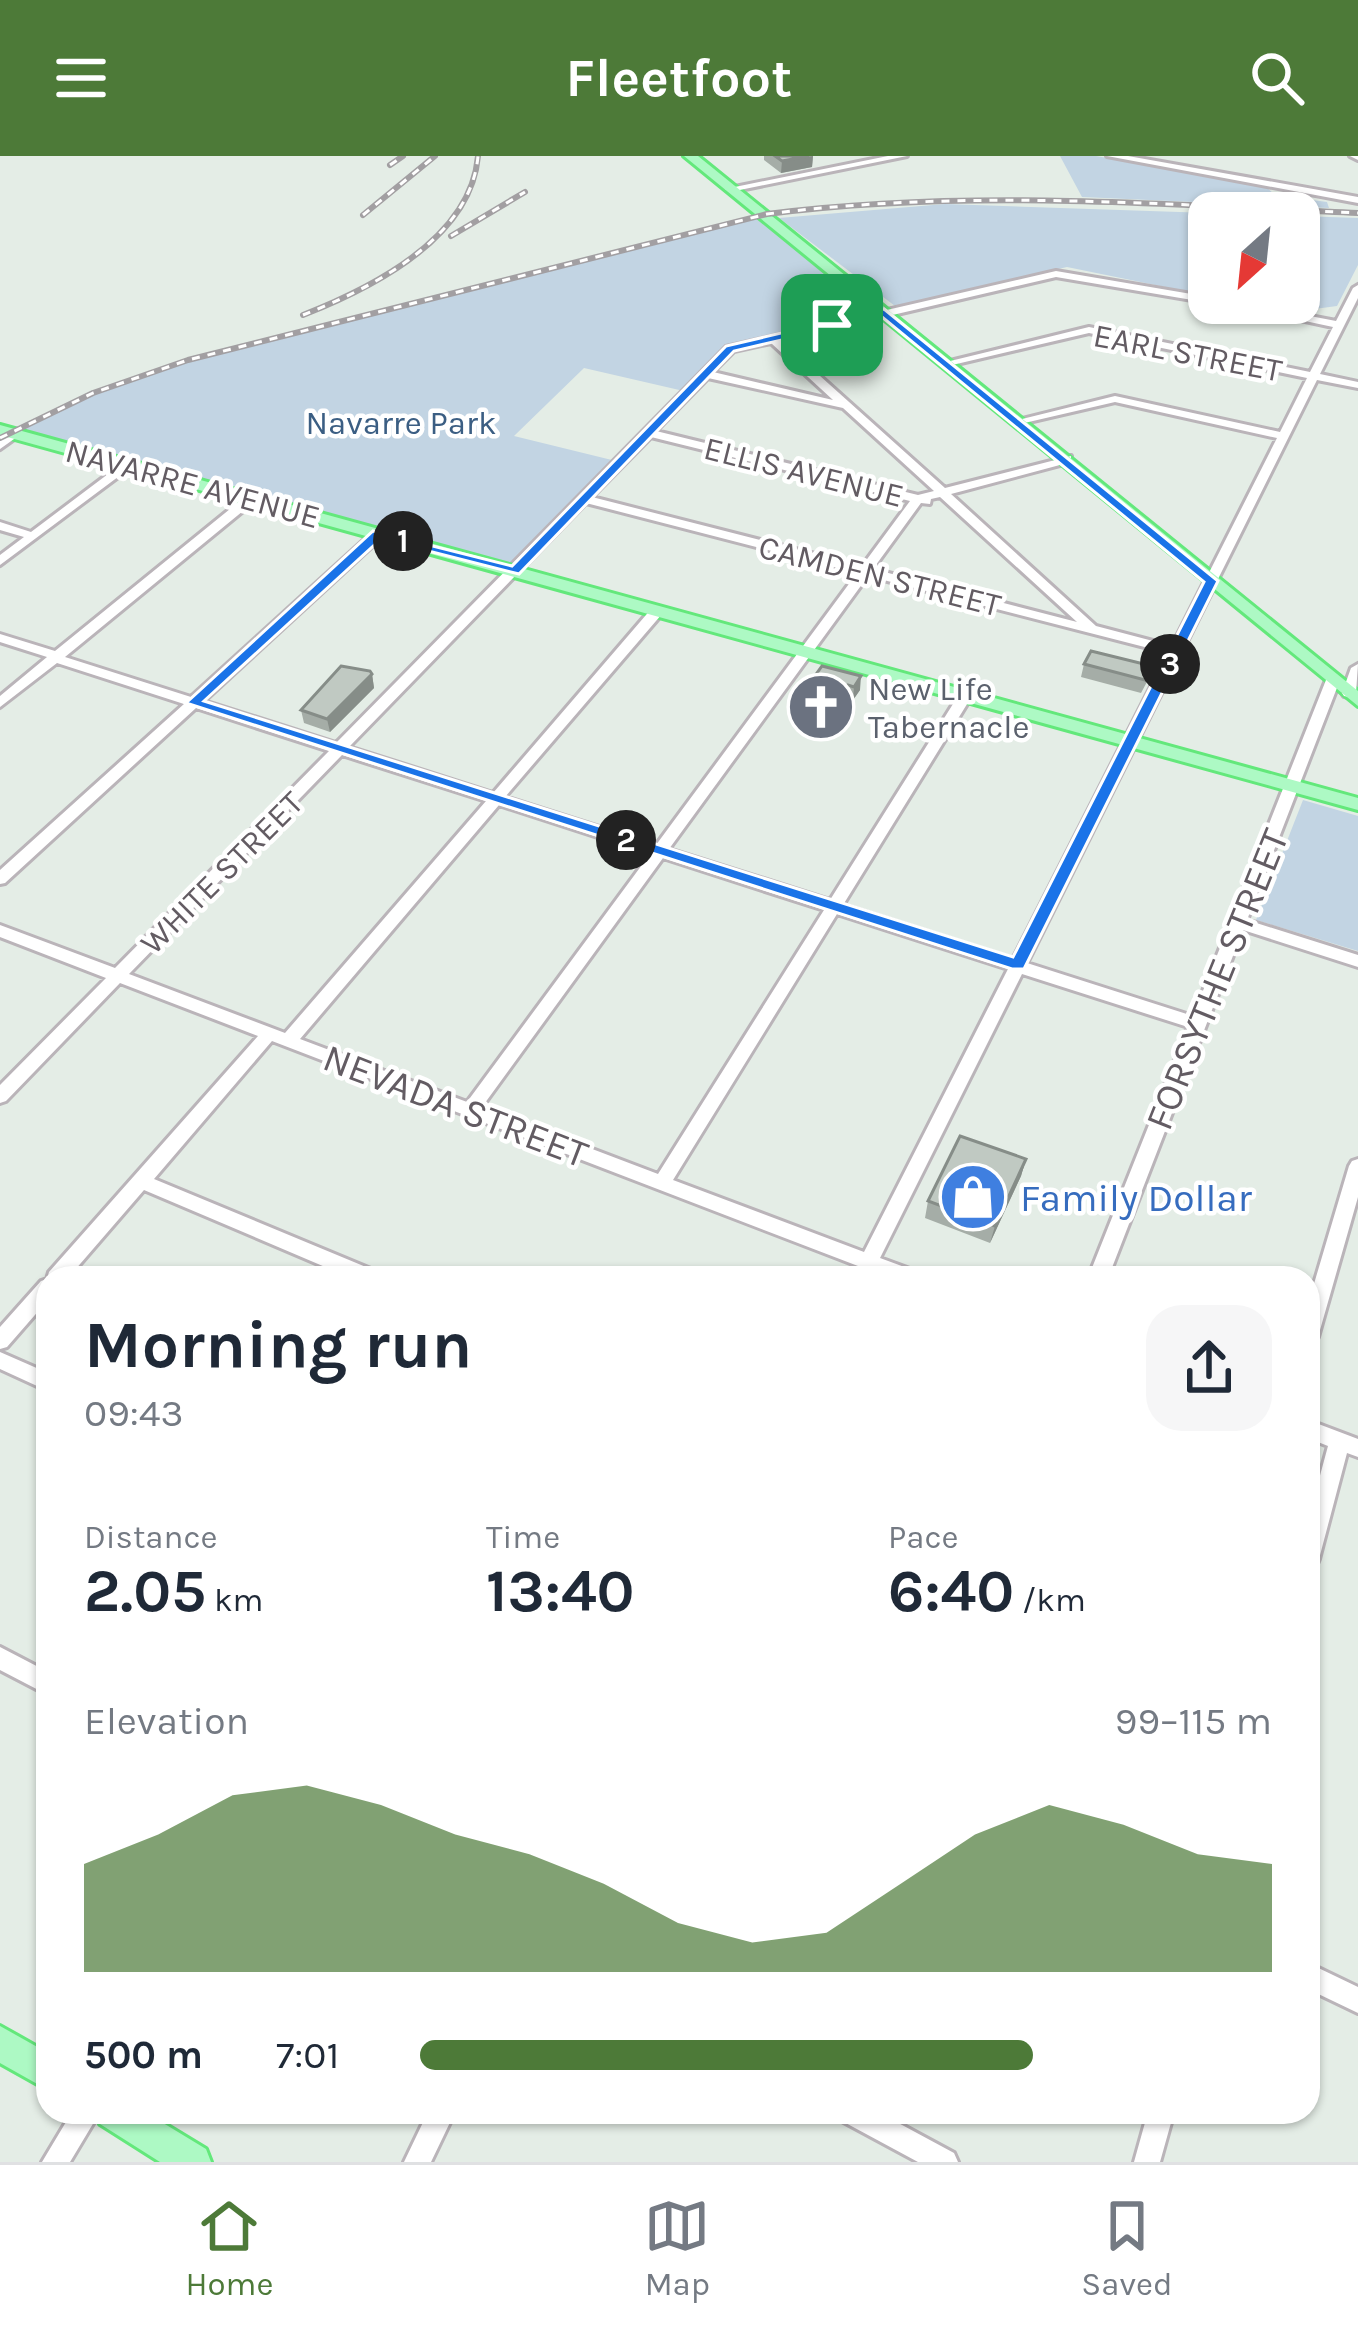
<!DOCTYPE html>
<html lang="en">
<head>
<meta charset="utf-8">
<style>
	:root { --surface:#fff; --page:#f6f6f7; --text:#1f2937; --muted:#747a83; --line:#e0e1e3; --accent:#4d7a38 }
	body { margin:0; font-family:Karla,sans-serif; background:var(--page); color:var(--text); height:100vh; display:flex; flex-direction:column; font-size:45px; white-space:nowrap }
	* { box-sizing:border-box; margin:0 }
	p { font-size:39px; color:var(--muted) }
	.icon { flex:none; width:66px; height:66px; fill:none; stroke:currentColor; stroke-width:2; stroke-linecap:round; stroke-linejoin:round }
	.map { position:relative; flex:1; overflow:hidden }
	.sheet { position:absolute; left:36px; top:1110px; width:1284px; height:858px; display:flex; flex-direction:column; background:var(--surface); border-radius:36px; box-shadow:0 3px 9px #0004 }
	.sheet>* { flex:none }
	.needle { width:78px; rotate:207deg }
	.fabs { position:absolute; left:1188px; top:36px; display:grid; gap:24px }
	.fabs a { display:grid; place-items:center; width:132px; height:132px; border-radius:24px; background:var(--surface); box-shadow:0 3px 9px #0004; font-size:60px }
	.pin { position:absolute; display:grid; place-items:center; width:102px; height:102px; color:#fff; margin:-51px; border-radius:24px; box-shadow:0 6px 18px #0006 }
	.km { position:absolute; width:60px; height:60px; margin:-30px; border-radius:50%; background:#222; color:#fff; font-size:33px; line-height:60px; text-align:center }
	.round { display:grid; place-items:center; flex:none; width:126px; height:126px; border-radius:36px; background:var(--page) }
	.headline { display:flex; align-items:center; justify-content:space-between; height:204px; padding:0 48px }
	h1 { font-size:66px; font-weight:700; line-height:90px }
	.stats { display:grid; grid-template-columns:repeat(3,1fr); gap:18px; height:204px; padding:12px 48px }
	.stats div { display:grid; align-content:center }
	.stats b { font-size:60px; font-weight:700 }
	.stats small { font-size:33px; font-weight:400 }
	.stats p { font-size:33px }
	.chart { height:336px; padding:24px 48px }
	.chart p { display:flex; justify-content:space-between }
	.chart svg { width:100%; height:216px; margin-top:12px; fill:var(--accent); opacity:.7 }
	ul { padding:0 48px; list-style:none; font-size:39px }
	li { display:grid; grid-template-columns:192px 144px 1fr; align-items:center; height:90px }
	li i { height:30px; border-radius:15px; background:var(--accent) }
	header { display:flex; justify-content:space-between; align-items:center; height:156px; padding:0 48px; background:var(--accent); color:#fff; font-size:54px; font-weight:700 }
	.tabs { display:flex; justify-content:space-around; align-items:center; height:168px; border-top:3px solid var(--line); background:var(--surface); font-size:33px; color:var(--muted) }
	.tabs a { display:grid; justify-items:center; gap:6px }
	.tabs .active { color:var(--accent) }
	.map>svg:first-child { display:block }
	.green { fill:#c2d4e3 }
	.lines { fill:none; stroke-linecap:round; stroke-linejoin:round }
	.minor-casing { stroke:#bab4b9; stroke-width:6 }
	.major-casing { stroke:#63e87b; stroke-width:6 }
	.minor { fill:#fff; fill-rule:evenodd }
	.major { fill:#adf9c4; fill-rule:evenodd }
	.rail-casing { stroke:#a29fa2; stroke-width:6 }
	.rail { stroke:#fff; stroke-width:3; stroke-dasharray:8; stroke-linecap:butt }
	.wall { fill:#a5ada7 }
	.shaded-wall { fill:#868d88 }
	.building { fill:#c0c9c2; stroke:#868d88; stroke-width:3 }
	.route { fill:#1a73e8; stroke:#fff; stroke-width:3; fill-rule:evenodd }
	.labels { text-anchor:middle; stroke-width:9; stroke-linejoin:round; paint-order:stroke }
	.far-street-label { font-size:33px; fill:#635c63; stroke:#fff }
	.far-park-label { font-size:33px; fill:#3b5e83; stroke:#fff }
	.far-worship-label { font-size:33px; fill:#5b616d; stroke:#fff; text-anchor:start }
	.street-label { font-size:39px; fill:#635c63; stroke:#fff }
	.shop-label { font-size:39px; fill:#366cbe; stroke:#fff; text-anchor:start }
</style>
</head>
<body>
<header><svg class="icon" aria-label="menu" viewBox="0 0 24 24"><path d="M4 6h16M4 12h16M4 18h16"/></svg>Fleetfoot<svg class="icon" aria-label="search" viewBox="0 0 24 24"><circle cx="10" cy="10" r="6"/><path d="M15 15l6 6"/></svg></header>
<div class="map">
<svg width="1358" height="2006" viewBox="0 0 1358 2006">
	<rect width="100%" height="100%" fill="#e4ede6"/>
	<path class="green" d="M 1060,0 L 1096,0 L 1265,30 L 1275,39 L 1327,46 L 1329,52 L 1082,41 Z
		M 945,48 L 1209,57 L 1209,140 L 1067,111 L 895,150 L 779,62 Z
		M 762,59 L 885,157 L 736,190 L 688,236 L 584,212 L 514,280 L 620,306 L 514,416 L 9,277 L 105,233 L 189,204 Z
		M 1299,60 L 1358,62 L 1358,109 L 1337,150 L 1292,156 L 1245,147 L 1299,147 Z
		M 1303,644 L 1358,660 L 1358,795 L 1256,764 Z"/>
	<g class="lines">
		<defs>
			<path id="minor" d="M 888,0 L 907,0 L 730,36 L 725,33 Z
				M 1107,0 L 1128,0 L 1358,41 L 1358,47 Z
				M 1350,0 L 1358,0 L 1358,4 Z
				M 1056,115 L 1209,141 L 1210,147 L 1056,121 L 781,185 L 945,332 L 1071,300 L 1071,306 L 951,338 L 1096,470 L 1172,490 L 1277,282 L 1115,246 L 1020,268 L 1014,265 L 1115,240 L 1280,276 L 1307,222 L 1089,177 L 948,210 L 942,207 L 1089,171 L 1310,216 L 1333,171 L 1222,147 L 1243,147 L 1336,165 L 1353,132 L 1358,129 L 1358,142 L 1320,218 L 1358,226 L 1358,232 L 1317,224 L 1027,807 L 1193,860 L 1326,524 L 1333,520 L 1340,524 L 1247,764 L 1358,799 L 1358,811 L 1243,774 L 1108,1122 L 1088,1122 L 1188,871 L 1022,818 L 880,1102 L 918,1116 L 921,1122 L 890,1122 L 874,1116 L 871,1122 L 851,1122 L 858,1110 L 272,885 L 154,1023 L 378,1116 L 381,1122 L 351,1122 L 144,1034 L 68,1122 L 48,1122 L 48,1144 L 7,1191 L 0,1193 L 0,1171 L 41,1125 L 47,1123 L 49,1116 L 258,880 L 120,827 L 6,945 L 0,947 L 0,929 L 106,822 L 0,781 L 0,769 L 115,812 L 329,595 L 196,552 L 5,727 L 0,728 L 0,714 L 184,548 L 57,507 L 0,551 L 0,540 L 47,501 L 0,486 L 0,478 L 55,495 L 246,340 L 254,340 L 254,346 L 65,501 L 191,541 L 374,375 L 382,375 L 382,381 L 204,545 L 336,587 L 726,191 ZM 771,187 L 833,244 L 713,216 L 734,195 ZM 708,222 L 843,252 L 934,335 L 918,339 L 656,275 ZM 651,281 L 910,345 L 862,410 L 592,341 ZM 940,341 L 1077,466 L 873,413 L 921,347 L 930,348 L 931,343 ZM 586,347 L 857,417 L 656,689 L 505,641 L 662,458 L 662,452 L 652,452 L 493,637 L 349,591 ZM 868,420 L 1168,497 L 1013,803 L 843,749 L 972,540 L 970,537 L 960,537 L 958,540 L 830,744 L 669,693 ZM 342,599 L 486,645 L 285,877 L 129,818 ZM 499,649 L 650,698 L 467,946 L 300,883 ZM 663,702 L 824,754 L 658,1018 L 482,951 ZM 837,758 L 1008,813 L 864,1096 L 673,1024 Z
				M 11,276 L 21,278 L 0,293 L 0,283 Z
				M 124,306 L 134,309 L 0,409 L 0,399 L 24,381 L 0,374 L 0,366 L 31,376 Z
				M 1358,508 L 1356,537 L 1349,541 L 1344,540 L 1342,537 L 1351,512 Z
				M 1358,1003 L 1358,1041 L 1318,1181 L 1315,1187 L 1308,1189 L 1308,1148 L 1349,1010 L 1352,1005 Z
				M 0,1196 L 48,1217 L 48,1235 L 0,1213 Z
				M 1308,1264 L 1358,1283 L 1358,1301 L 1347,1297 L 1319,1403 L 1316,1410 L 1308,1413 L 1308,1364 L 1328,1290 L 1308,1282 Z
				M 0,1491 L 48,1516 L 48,1539 L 0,1514 Z
				M 1308,1807 L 1358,1831 L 1358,1857 L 1308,1833 Z
				M 72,1956 L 100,1956 L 70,2006 L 42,2006 Z
				M 428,1956 L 455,1956 L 431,2006 L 404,2006 Z
				M 838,1956 L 878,1956 L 954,1997 L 958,2006 L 918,2006 L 842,1965 Z
				M 1148,1956 L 1174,1956 L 1160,2006 L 1134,2006 Z"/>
			<path id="major" d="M 684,0 L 698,0 L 1358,535 L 1358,550 Z
				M 0,269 L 1358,642 L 1358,654 L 0,279 Z
				M 0,1870 L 48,1897 L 48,1934 L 0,1907 Z
				M 94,1956 L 145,1956 L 206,1993 L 211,2006 L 160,2006 L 100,1968 Z"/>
		</defs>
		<use href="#minor" class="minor-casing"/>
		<use href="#major" class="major-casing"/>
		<use href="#minor" class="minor"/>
		<use href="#major" class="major"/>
		<defs>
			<path id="rail" d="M 390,9 L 403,0
				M 363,59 L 435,0
				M 451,80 L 525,36
				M 303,159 C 372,132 471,82 478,0
				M 0,282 L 93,237 L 188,204 L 767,58 C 964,33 1160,48 1358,57"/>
		</defs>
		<use href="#rail" class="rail-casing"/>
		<use href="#rail" class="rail"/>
	</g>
	<path class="wall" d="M 764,0 L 813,0 L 812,11 L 781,17 L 764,4 Z
		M 1084,508 L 1152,510 L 1148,524 L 1141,537 L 1081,521 Z
		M 822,510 L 860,534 L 853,544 L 847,542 L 829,568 L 796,558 L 797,545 Z
		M 372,518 L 374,532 L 330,576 L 304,567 L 301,554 Z
		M 1026,1003 L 1021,1020 L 990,1087 L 925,1062 L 928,1045 Z"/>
	<path class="shaded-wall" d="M 813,0 L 812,11 L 781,17 L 782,5 Z
		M 372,518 L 374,532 L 330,576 L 327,563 Z
		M 861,520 L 860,534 L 853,544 L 854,531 Z
		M 848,529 L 847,542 L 829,568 L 830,555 Z
		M 1026,1003 L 1021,1020 L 990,1087 L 995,1070 Z"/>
	<path class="building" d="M 775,0 L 809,0 L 782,5 Z
		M 1091,495 L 1152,510 L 1145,524 L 1084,508 Z
		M 341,510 L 370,515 L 372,518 L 327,563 L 301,554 Z
		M 822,510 L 861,520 L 854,531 L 848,529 L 830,555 L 797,545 Z
		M 960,980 L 1026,1003 L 995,1070 L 928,1045 Z"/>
	<path class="route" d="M 884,153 L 1218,425 L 1024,813 L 1012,813 L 186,547 L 373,375 L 512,410 L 726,190 ZM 882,161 L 1204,426 L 1013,801 L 204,545 L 381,383 L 519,418 L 734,195 Z"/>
	<defs>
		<symbol id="church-disc" viewBox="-11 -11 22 22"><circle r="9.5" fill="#6b7280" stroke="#fff"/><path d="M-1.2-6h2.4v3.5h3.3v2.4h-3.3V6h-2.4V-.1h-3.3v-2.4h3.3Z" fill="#fff"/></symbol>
		<symbol id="shop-disc" viewBox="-11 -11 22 22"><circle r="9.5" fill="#3f7fe0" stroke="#fff"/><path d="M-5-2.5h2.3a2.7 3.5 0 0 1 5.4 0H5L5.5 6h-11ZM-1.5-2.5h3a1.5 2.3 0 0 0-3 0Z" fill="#fff"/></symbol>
	</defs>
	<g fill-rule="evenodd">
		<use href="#church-disc" x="783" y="513" width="76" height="76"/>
		<use href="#shop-disc" x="935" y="1003" width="76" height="76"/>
	</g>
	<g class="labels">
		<g class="far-street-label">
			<text transform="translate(1188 196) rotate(11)" y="12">EARL STREET</text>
			<text transform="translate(804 315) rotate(14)" y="12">ELLIS AVENUE</text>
			<text transform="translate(193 327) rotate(15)" y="12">NAVARRE AVENUE</text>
			<text transform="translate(880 419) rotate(14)" y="12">CAMDEN STREET</text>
			<text transform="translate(221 716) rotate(-45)" y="12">WHITE STREET</text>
		</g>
		<g class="far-park-label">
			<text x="401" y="278">Navarre Park</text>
		</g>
		<g class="far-worship-label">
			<text x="868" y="544">New Life<tspan x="868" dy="38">Tabernacle</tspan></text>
		</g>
		<g class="street-label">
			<text transform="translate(1216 823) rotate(-68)" y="14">FORSYTHE STREET</text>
			<text transform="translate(456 949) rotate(21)" y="14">NEVADA STREET</text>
		</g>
		<g class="shop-label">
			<text x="1020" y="1055">Family Dollar</text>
		</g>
	</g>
</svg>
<div class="fabs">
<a><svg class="needle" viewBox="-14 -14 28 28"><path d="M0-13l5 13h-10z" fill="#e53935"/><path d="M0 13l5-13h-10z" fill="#747a83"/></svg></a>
</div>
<div class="pin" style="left:832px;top:169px;background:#1e9e55"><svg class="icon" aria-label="arrive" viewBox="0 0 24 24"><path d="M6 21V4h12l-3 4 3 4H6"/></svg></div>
<b class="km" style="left:403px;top:385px">1</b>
<b class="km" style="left:626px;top:684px">2</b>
<b class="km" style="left:1170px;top:508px">3</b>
<section class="sheet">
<div class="headline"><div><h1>Morning run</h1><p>09:43</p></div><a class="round"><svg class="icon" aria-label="share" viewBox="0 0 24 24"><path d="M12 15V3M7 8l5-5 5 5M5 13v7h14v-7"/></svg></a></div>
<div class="stats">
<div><p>Distance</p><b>2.05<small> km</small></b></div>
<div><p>Time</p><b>13:40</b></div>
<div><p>Pace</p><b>6:40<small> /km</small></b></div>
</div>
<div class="chart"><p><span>Elevation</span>99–115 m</p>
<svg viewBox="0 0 160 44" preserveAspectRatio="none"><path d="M0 44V22L10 16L20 8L30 6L40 10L50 16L60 20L70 26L80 34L90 38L100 36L110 26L120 16L130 10L140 14L150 20L160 22V44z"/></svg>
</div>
<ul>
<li><b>500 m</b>7:01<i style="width:72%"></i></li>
</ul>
</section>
</div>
<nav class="tabs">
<a class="active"><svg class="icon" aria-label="home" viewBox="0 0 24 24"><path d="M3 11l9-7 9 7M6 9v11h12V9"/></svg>Home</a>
<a><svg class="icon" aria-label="map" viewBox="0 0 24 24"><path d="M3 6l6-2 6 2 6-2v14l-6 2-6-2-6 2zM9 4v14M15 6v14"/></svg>Map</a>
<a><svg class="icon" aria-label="saved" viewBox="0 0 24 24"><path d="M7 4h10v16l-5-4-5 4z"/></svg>Saved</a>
</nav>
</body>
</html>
